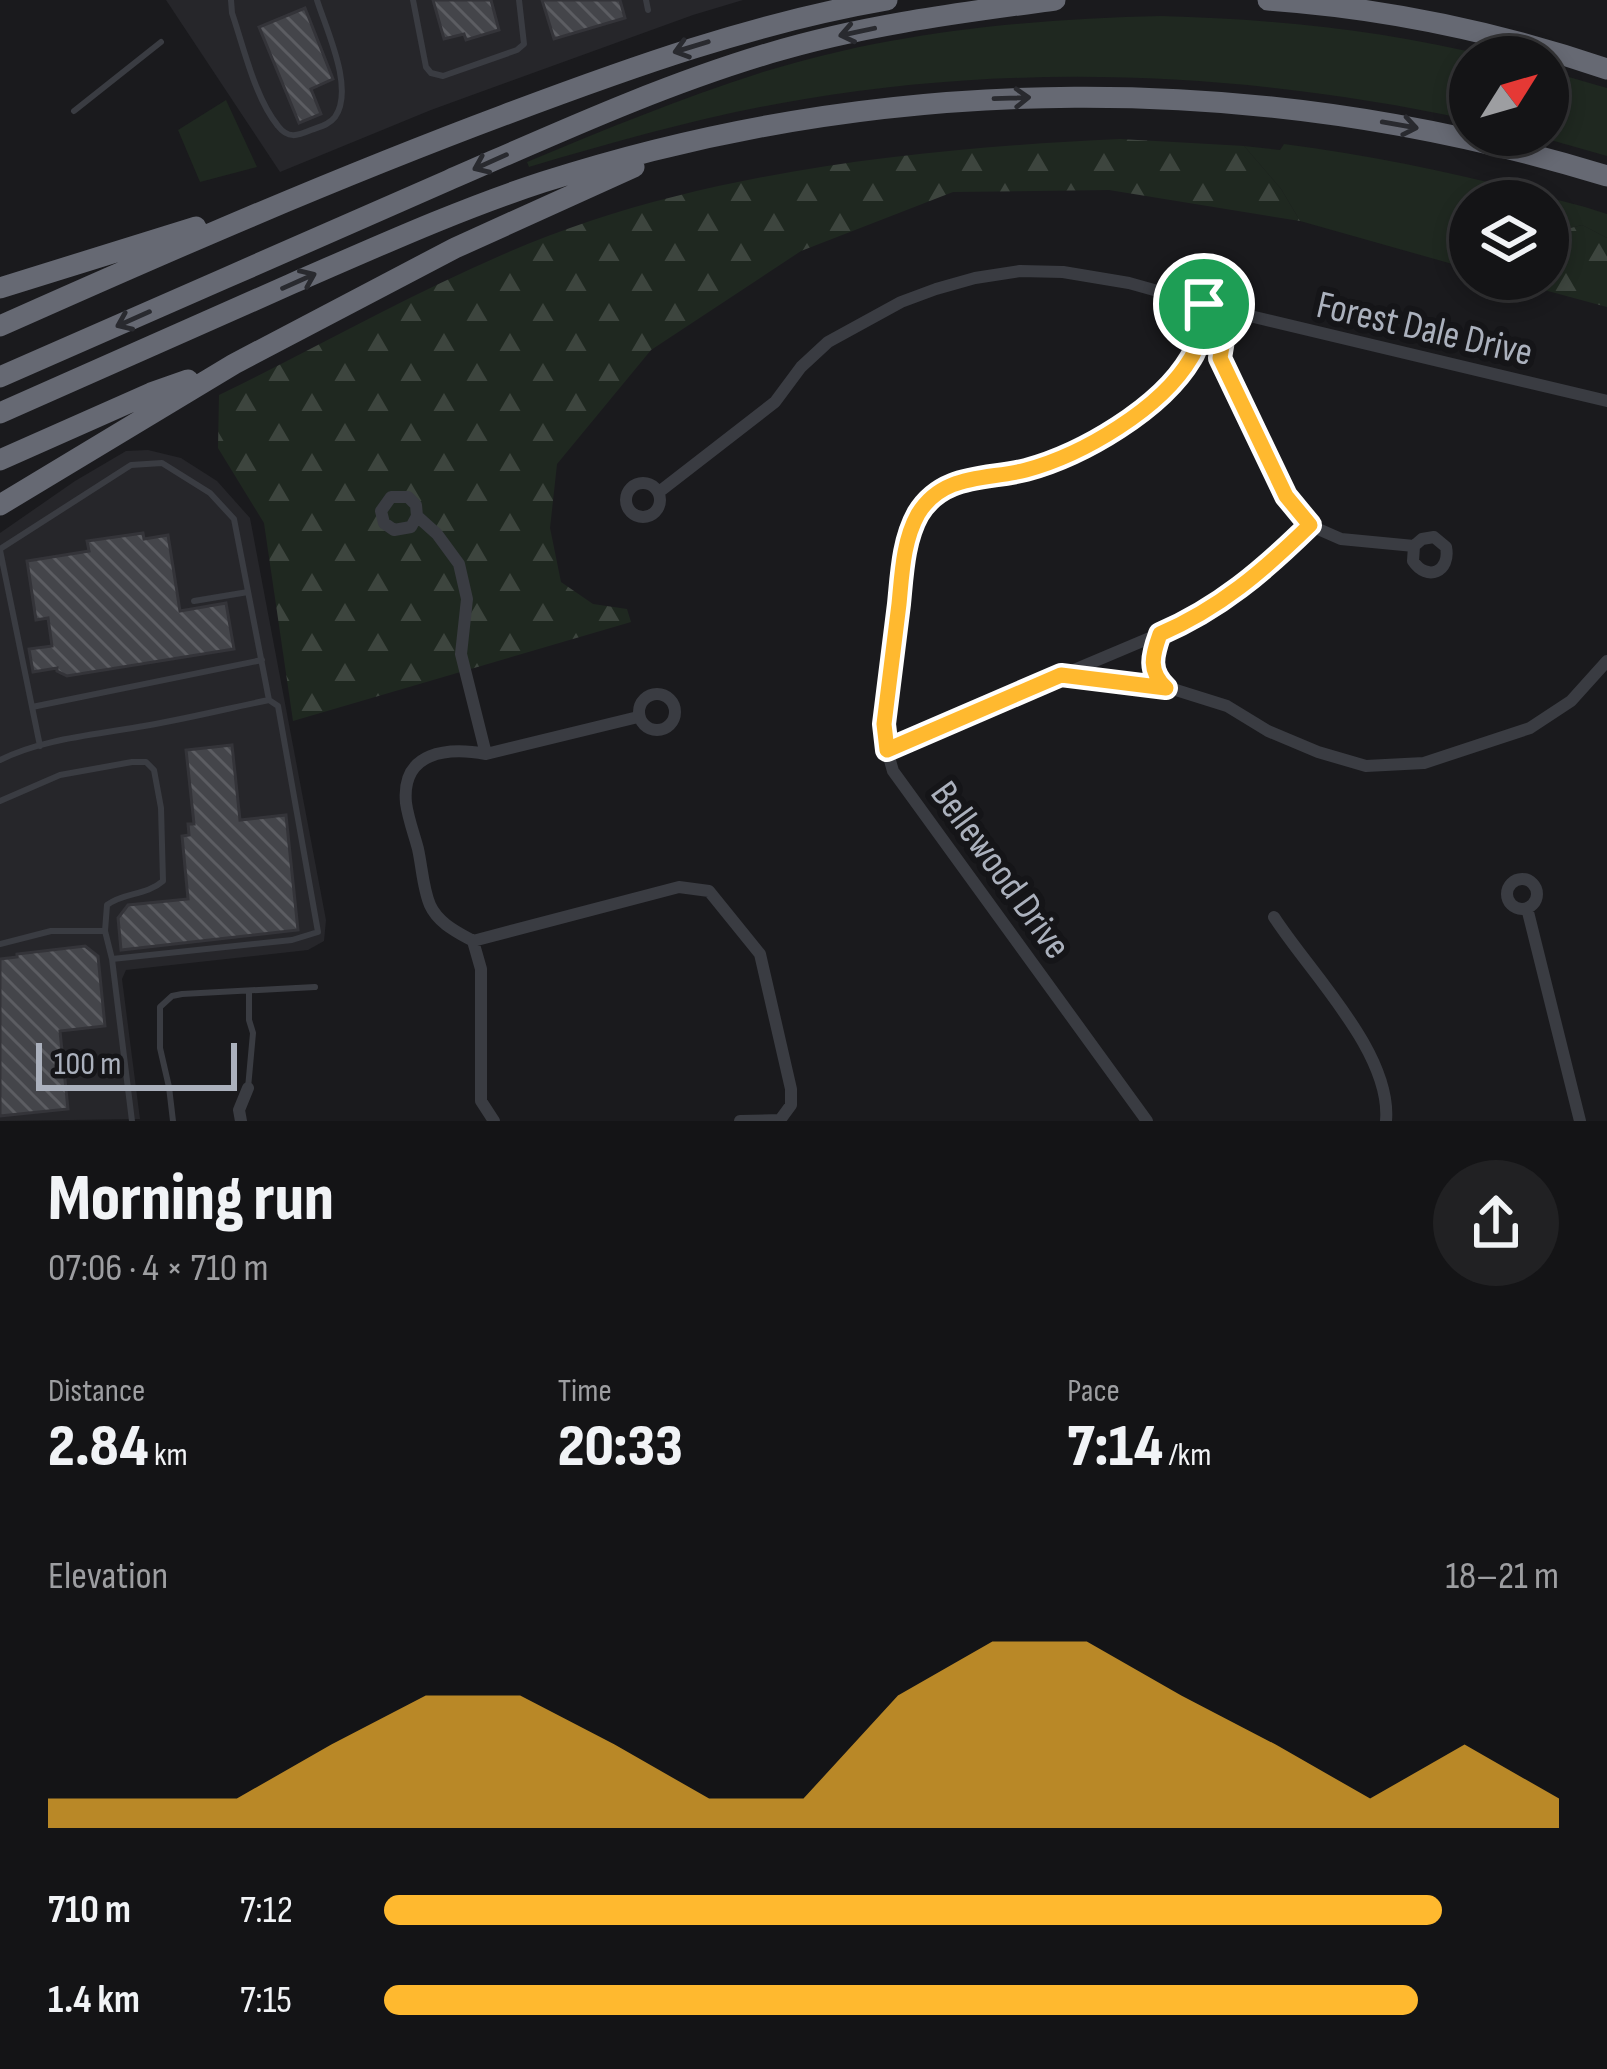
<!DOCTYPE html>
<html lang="en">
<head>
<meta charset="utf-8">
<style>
	:root { --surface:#141416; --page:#212123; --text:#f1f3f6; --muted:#9d9ea1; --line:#333335; --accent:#ffb92f }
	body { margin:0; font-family:"Sofia Sans Condensed",sans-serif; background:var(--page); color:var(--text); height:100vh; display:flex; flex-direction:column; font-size:45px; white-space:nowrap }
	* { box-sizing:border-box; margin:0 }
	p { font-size:39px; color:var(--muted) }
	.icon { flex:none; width:66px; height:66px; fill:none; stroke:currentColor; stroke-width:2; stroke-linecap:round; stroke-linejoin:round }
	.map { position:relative; height:1121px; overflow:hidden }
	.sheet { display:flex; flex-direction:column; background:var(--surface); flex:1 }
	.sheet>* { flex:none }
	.needle { width:78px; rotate:53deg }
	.buttons { position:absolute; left:1449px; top:36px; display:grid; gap:24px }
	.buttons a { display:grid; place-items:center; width:120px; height:120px; border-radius:50%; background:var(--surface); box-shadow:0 6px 18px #0003,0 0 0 3px var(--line); font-size:60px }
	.scale { position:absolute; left:36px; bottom:30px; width:201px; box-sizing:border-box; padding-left:12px; border:6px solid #abb1bd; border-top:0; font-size:33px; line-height:42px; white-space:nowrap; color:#abb1bd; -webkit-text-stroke:9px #151518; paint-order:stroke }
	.pin { position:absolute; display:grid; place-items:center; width:102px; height:102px; color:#fff; margin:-51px; border:6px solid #fff; border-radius:50%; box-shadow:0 3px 12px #0007 }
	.round { display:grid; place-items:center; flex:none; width:126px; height:126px; border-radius:63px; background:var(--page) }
	.summary { display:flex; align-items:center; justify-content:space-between; height:204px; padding:0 48px }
	h1 { font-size:66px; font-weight:800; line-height:90px }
	.figures { display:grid; grid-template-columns:repeat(3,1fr); gap:18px; height:204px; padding:12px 48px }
	.figures div { display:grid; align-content:center }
	.figures b { font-size:60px; font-weight:800 }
	.figures small { font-size:33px; font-weight:400 }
	.figures p { font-size:33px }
	.chart { height:336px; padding:24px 48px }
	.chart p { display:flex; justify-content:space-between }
	.chart svg { width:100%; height:216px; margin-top:12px; fill:var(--accent); opacity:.7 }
	ul { padding:0 48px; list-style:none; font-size:39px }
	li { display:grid; grid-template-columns:192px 144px 1fr; align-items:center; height:90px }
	li i { height:30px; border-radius:15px; background:var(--accent) }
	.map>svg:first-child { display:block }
	.built { fill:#26262a }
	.green { fill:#1f2820 }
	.forest { fill:url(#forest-firs) }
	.building { fill:url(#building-back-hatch); stroke:#343439; stroke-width:3 }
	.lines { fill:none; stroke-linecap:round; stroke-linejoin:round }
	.service { stroke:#3a3c42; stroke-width:6 }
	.minor { stroke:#3a3c42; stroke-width:12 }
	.motorway { stroke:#666973; stroke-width:21 }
	.oneway { stroke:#292a2f }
	.route-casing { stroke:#fff; stroke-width:24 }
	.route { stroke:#ffb92f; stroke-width:15 }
	.labels { text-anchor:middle; stroke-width:12; stroke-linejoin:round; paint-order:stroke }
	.street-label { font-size:39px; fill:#abb1bd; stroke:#151518 }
</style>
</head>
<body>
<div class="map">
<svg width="1607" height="1121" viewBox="0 0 1607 1121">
	<defs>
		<pattern id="forest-firs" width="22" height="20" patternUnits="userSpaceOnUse" patternTransform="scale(3)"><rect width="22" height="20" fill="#1f2820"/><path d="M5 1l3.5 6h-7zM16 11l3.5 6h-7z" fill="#3d453e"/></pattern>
		<pattern id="building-back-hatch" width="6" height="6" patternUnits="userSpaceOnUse" patternTransform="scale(3)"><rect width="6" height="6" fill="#44454a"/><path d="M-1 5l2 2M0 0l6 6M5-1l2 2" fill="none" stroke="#5c5d62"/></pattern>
	</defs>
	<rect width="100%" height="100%" fill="#1a1a1d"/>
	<path class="built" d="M 166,0 L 743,0 L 693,15 L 431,110 L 280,172 Z
		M 148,450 L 181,458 L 217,481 L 250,518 L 326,920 L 324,941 L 308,950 L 126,970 L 122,979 L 140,1119 L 0,1121 L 0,533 L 75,481 L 126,451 Z"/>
	<path class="green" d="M 1161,16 C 1274,19 1383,30 1492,57 L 1470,57 L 1470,120 C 1252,73 1026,62 805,99 C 712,114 620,140 529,167 L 527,162 C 604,130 681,98 760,73 C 890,32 1026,19 1161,16 Z
		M 1548,71 L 1607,88 L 1607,156 L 1533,135 L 1548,135 Z
		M 226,100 L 257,167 L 200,182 L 178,130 Z
		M 1284,144 C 1386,157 1486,180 1585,207 L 1607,214 L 1607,238 L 1582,225 L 1548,234 L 1548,201 L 1470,201 L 1470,269 L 1300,221 L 1281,189 L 1244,146 L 1280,150 Z"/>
	<path class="forest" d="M 1120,139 L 1244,146 L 1281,189 L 1300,221 L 1109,190 L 953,192 L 801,251 L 651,350 L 557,464 L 550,528 L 561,582 L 593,604 L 627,609 L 631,622 L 293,721 L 264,523 L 218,448 L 219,395 C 341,336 461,264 590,221 C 756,166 945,147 1120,139 Z
		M 1582,225 L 1607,238 L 1607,307 L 1504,279 L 1548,279 L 1548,234 Z"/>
	<path class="building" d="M 433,0 L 491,0 L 499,30 L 466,40 L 464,34 L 444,39 Z
		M 542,0 L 620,0 L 625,18 L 554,39 Z
		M 305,8 L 333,79 L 311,89 L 321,114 L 299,123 L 259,27 Z
		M 143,533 L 144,539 L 168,535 L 180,611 L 226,603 L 234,649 L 67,676 L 57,671 L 57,668 L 33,672 L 29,649 L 52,646 L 48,618 L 36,620 L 27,561 L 89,551 L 87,541 Z
		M 232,745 L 240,820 L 286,815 L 298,930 L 121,950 L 118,918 L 128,905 L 188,899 L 182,836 L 189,835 L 188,824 L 194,824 L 186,750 Z
		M 85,946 L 98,956 L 105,1026 L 60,1031 L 68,1109 L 0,1116 L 0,959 L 17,957 L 17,954 Z"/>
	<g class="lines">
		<path class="service" d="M 231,0 L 232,13 C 244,48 255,98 278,126 C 288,139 297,136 311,130 C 319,127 329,125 335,117 C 355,89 326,29 317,0
			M 413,0 L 426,67 L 431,73 L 443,76 L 517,50 L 524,44 L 519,0
			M 646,0 L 648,10
			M 74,111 L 161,42
			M 0,549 L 131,465 L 162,463 L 210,493 L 234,519 L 269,700
			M 0,550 L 40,746
			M 194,601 L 248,592
			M 32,707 L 262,660
			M 0,760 C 42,739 93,735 138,727 C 182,720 225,709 269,700 L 278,706 L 318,932 L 292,940 L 112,959
			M 0,801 L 60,775 L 132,762 L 146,762 L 154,770 L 161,808 L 163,881 C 146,896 124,892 107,905 L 105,931
			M 0,944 L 51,931 L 105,931 L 112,959 L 132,1121
			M 248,1088 L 253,1033 L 249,1020 L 249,991
			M 173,1121 L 169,1087 L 160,1048 L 160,1007 L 172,996 L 182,994 L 315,987"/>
		<path class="minor" d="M 1229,311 L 1220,358 L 1286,496 L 1309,525 L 1341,539 L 1414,546 L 1422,539 L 1434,537 L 1446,547 C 1451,572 1427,582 1413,561 L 1414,546
			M626 500a17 17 0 1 1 34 0a17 17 0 1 1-34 0Z
			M 659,492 L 775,402 L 801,367 L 828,342 L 901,302 L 936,289 L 975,278 L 1020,271 L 1063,272 L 1129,283 L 1229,311 L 1607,401
			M 417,516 L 411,527 L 394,530 L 384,523 L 381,511 L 391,497 L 408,497 L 416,505 L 417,516 L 437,534 L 459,564 L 467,599 L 461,654 L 486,754
			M 1160,634 C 1152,656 1148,670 1166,689
			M 1062,675 L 1190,621 L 1262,572 L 1309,525
			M639 712a18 18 0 1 1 36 0a18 18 0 1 1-36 0Z
			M 887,750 L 1061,675 L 1176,690 L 1227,706 L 1268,731 L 1318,752 L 1366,766 L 1424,763 L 1530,728 L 1571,701 L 1607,661
			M1507 894a15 15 0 1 1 30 0a15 15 0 1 1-30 0Z
			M 1527,908 L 1580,1121
			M 1274,917 C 1310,973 1392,1053 1386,1121
			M 473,941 L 679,887 L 709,891 L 760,954 L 791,1089 L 791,1105 L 780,1120 L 740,1121
			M 241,1121 L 239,1110 L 248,1088
			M 494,1121 L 481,1101 L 481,969 L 473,941 C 457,932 438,923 430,905 C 423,889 422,867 418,849 C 414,834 408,818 406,803 C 401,751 448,747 486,754 L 638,717
			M 1147,1121 L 893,771 L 887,750 L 884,724 C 889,684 894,644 899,604 C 902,574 903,541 919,514 C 943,474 987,480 1025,470 C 1082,455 1161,409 1191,358 C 1200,344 1201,320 1204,304"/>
		<path class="motorway" d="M 1268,0 C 1383,8 1498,32 1607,69
			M 0,288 L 196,227
			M 0,326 C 166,252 333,179 504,115 C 629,68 754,23 887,0
			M 0,377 C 150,311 299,246 449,180 C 555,134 659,86 770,53 C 863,25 959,13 1055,0
			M 0,413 C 97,370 194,327 291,284 C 374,248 457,210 543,182 C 889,71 1260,69 1607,176
			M 0,460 L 151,393 L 188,380
			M 0,505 L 234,364 L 455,248 L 634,167"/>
	</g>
	<defs><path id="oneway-shaft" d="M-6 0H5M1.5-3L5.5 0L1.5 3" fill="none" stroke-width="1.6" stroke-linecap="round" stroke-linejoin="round" transform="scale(3)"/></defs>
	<g class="oneway">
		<use href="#oneway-shaft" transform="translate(857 32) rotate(168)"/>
		<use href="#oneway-shaft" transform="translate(691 47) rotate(163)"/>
		<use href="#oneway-shaft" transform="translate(1012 98) rotate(-2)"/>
		<use href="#oneway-shaft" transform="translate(1400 125) rotate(10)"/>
		<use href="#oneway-shaft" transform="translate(490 162) rotate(156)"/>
		<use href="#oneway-shaft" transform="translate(299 281) rotate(-24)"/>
		<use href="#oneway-shaft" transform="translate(133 319) rotate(156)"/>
	</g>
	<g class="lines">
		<defs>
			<path id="route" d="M 1204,304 L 1228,311 L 1220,358 L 1286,496 L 1310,525 C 1263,571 1220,608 1160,634 C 1152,656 1148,671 1166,688 L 1061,675 L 887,750 L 884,724 C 889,684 894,644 899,604 C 902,574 903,541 918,514 C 943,473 987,480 1026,470 C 1082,455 1161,409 1191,358 C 1200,344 1201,320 1204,304 Z"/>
		</defs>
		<use href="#route" class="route-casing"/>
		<use href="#route" class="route"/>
	</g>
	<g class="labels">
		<g class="street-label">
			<text transform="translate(1425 327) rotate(13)" y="14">Forest Dale Drive</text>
			<text transform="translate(1002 869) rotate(54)" y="14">Bellewood Drive</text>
		</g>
	</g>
</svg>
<div class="buttons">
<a><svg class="needle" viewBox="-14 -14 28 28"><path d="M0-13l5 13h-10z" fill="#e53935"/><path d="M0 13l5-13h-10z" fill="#9d9ea1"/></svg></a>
<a><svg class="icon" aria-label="layers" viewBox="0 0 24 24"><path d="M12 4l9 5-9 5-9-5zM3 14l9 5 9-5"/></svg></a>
</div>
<div class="scale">100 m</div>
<div class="pin" style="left:1204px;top:304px;background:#1e9e55"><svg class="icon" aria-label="arrive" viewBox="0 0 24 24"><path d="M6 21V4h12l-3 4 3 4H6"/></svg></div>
</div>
<section class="sheet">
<div class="summary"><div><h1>Morning run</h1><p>07:06 · 4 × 710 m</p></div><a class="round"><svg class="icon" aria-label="share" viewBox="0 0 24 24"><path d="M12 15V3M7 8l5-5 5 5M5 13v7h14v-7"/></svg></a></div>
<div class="figures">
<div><p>Distance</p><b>2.84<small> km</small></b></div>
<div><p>Time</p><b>20:33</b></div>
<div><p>Pace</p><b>7:14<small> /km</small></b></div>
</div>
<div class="chart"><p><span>Elevation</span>18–21 m</p>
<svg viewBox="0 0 160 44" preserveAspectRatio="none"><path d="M0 44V38L10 38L20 38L30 27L40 17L50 17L60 27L70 38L80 38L90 17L100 6L110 6L120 17L130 27L140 38L150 27L160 38V44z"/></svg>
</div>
<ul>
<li><b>710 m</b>7:12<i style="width:90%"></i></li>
<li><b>1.4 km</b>7:15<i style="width:88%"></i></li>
</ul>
</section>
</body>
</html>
